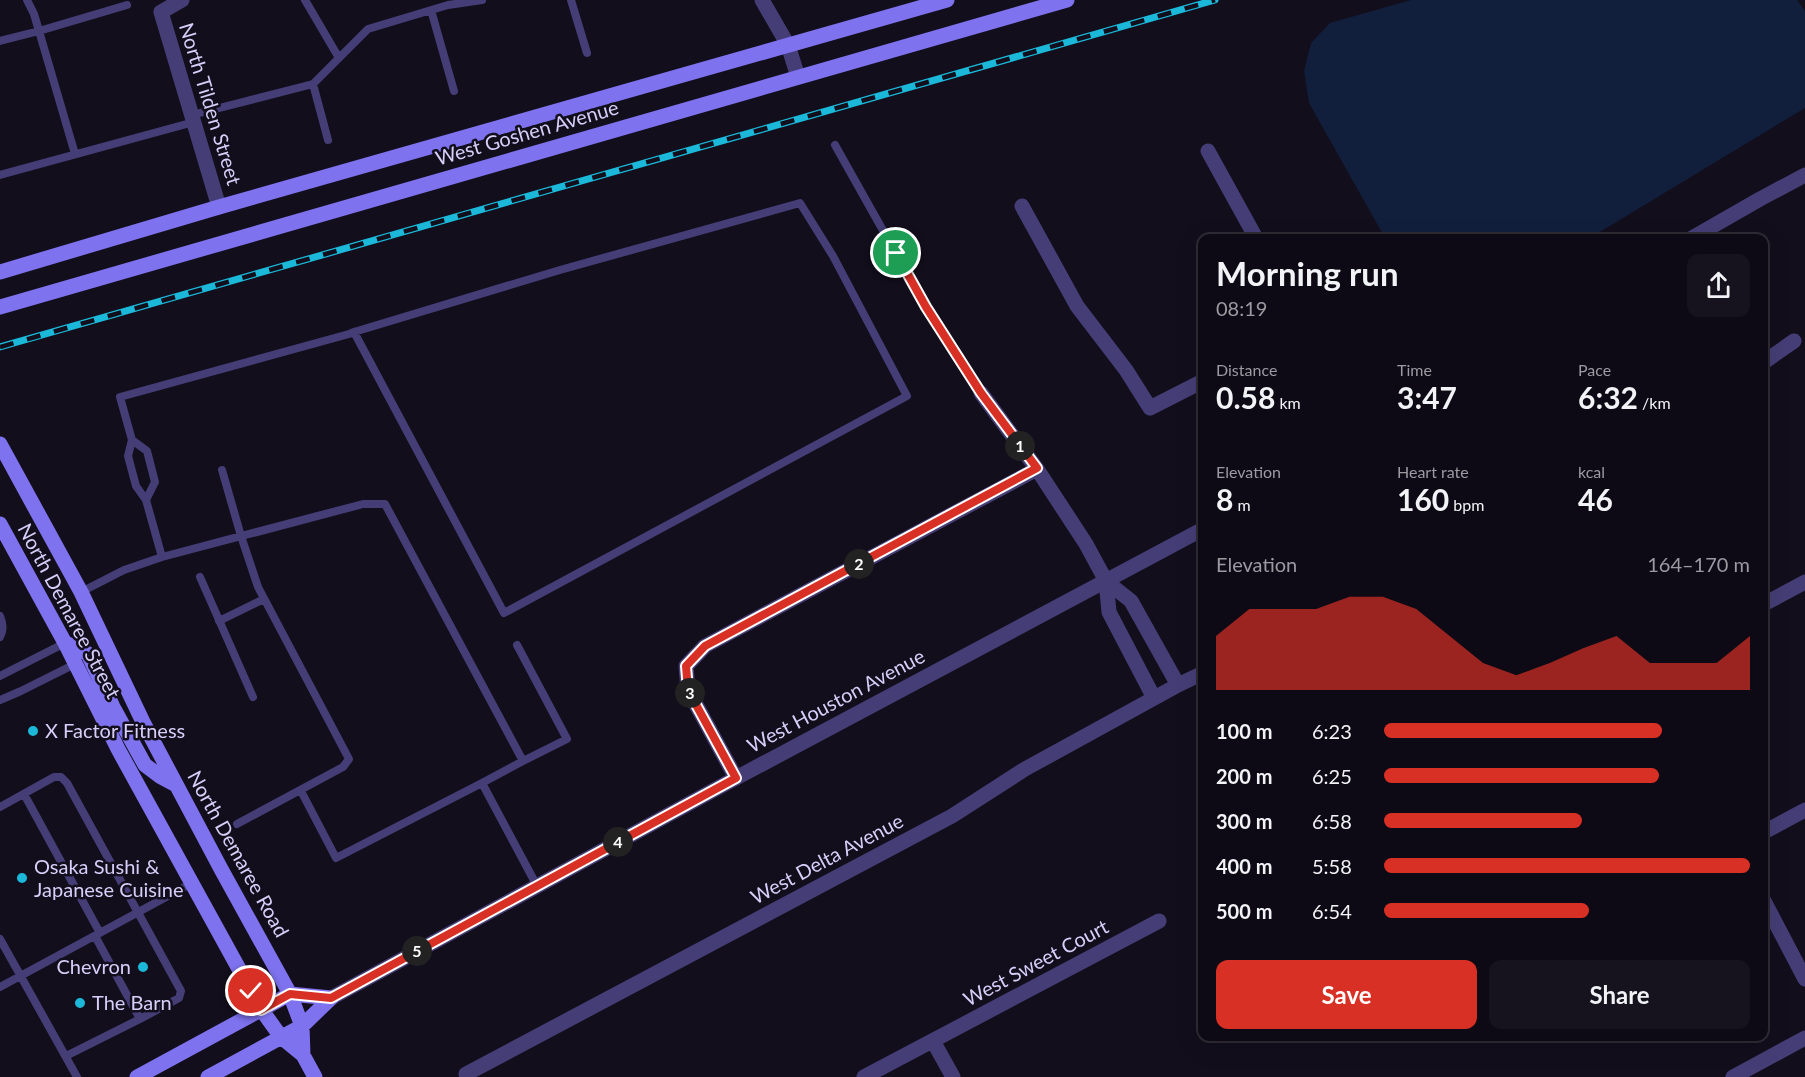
<!DOCTYPE html>
<html lang="en">
<head>
<meta charset="utf-8">
<style>
	:root { --surface:#0e0a15; --page:#17131e; --text:#f1f3f6; --muted:#9b9aa0; --line:#2e2b34; --accent:#d93025 }
	body { margin:0; font-family:Lato,sans-serif; background:var(--page); color:var(--text); height:100vh; display:flex; flex-direction:column; font-size:22px; white-space:nowrap }
	* { box-sizing:border-box; margin:0 }
	p { font-size:20px; color:var(--muted) }
	.icon { flex:none; width:33px; height:33px; fill:none; stroke:currentColor; stroke-width:2; stroke-linecap:round; stroke-linejoin:round }
	.map { position:relative; flex:1; overflow:hidden }
	.details { position:absolute; left:1198px; top:234px; width:570px; height:807px; display:flex; flex-direction:column; background:var(--surface); border-radius:12px; box-shadow:0 6px 24px #0002,0 0 0 2px var(--line) }
	.details>* { flex:none }
	.pin { position:absolute; display:grid; place-items:center; width:51px; height:51px; color:#fff; margin:-26px; border:3px solid #fff; border-radius:50%; box-shadow:0 2px 6px #0007 }
	.km { position:absolute; width:30px; height:30px; margin:-15px; border-radius:50%; background:#222; color:#fff; font-size:16px; line-height:30px; text-align:center }
	.round { display:grid; place-items:center; flex:none; width:63px; height:63px; border-radius:12px; background:var(--page) }
	.head { display:flex; align-items:center; justify-content:space-between; height:102px; padding:0 18px }
	h1 { font-size:33px; font-weight:700; line-height:45px }
	.figures { display:grid; grid-template-columns:repeat(3,1fr); gap:9px; height:102px; padding:6px 18px }
	.figures div { display:grid; align-content:center }
	.figures b { font-size:30px; font-weight:700 }
	.figures small { font-size:16px; font-weight:400 }
	.figures p { font-size:16px }
	.chart { height:168px; padding:12px 18px }
	.chart p { display:flex; justify-content:space-between }
	.chart svg { width:100%; height:108px; margin-top:6px; fill:var(--accent); opacity:.7 }
	.cta { display:flex; gap:12px; margin-top:auto; padding:12px 18px }
	.cta a { flex:1; height:69px; border-radius:12px; background:var(--accent); color:#fff; font-size:24px; font-weight:700; line-height:69px; text-align:center }
	.cta a+a { background:var(--page); color:var(--text) }
	ul { padding:0 18px; list-style:none; font-size:20px }
	li { display:grid; grid-template-columns:96px 72px 1fr; align-items:center; height:45px }
	li i { height:15px; border-radius:8px; background:var(--accent) }
	.map>svg:first-child { display:block }
	.water { fill:#121f3c }
	.lines { fill:none; stroke-linecap:round; stroke-linejoin:round }
	.service { stroke:#453e76; stroke-width:8 }
	.minor { stroke:#453e76; stroke-width:15 }
	.tertiary { stroke:#453e76; stroke-width:15 }
	.secondary { stroke:#7e72ee; stroke-width:15 }
	.rail-casing { stroke:#1bb8da; stroke-width:7 }
	.rail { stroke:#120e1c; stroke-width:4.5; stroke-dasharray:14; stroke-linecap:butt }
	.route-casing { stroke:#fff; stroke-width:12 }
	.route { stroke:#d93025; stroke-width:8 }
	.poi-dot { fill:#1bb8da; stroke:#120e1c; stroke-width:2 }
	.labels { text-anchor:middle; stroke-width:5; stroke-linejoin:round; paint-order:stroke }
	.street-label { font-size:20px; fill:#d7cff9; stroke:#120e1c }
	.poi-label { font-size:20px; fill:#d7cff9; stroke:#120e1c; text-anchor:start }
</style>
</head>
<body>
<div class="map">
<svg width="1805" height="1077" viewBox="0 0 1805 1077">
	<rect width="100%" height="100%" fill="#120e1c"/>
	<path class="water" d="M 1411,0 L 1797,0 L 1805,11 L 1805,108 L 1590,238 L 1385,238 L 1309,103 L 1304,71 L 1311,43 L 1330,23 Z"/>
	<g class="lines">
		<path class="service" d="M 27,0 L 34,14 L 39,31 L 127,5
			M 305,0 L 339,58
			M 571,0 L 587,53
			M 431,10 L 454,91
			M 0,41 L 39,31 L 75,154
			M 313,84 L 328,140
			M 192,115 L 313,84 L 368,29 L 448,5 L 482,0
			M 835,145 L 926,307 L 981,393
			M 0,175 L 194,122
			M 132,440 L 147,451 L 155,482 L 146,500
			M 222,470 L 241,536 L 258,587 L 349,759 L 343,767 L 237,824
			M 162,557 L 363,504 L 385,504 L 523,761 L 482,783 L 537,886
			M 200,577 L 253,697
			M 81,592 L 124,570 L 162,557 L 146,500 L 136,486 L 128,456 L 132,440 L 120,397 L 349,334 L 354,332 L 560,270 L 800,203 L 833,256 L 907,396 L 504,613 L 354,332
			M 0,616 C 3,623 4,630 0,637
			M 219,621 L 264,599
			M 517,645 L 567,739 L 523,761
			M 0,676 L 65,643
			M 0,700 L 21,691 L 75,664
			M 301,791 L 336,858 L 482,783
			M 24,794 L 100,933
			M 0,807 L 54,777 L 61,777 L 67,783 L 181,991 L 179,998 L 140,1019
			M 0,939 L 77,1077
			M 0,987 L 192,883
			M 66,1056 L 140,1019 L 95,936"/>
		<path class="minor" d="M 182,0 L 161,12 L 219,207
			M 1208,151 L 1256,238
			M 1022,206 L 1077,306 L 1126,370 L 1150,408 L 1203,381
			M 1764,362 L 1794,341
			M 981,393 L 1037,469 L 1086,544 L 1106,581 L 1109,612 L 1154,698
			M 1106,581 L 1131,601 L 1178,685
			M 1764,604 L 1805,582
			M 736,778 L 688,690 L 686,666 L 705,646 L 1037,469
			M 1764,832 L 1805,810
			M 1764,901 L 1805,979
			M 933,1041 L 953,1077
			M 468,1077 L 466,1074 L 952,816 L 1025,769 L 1178,685 L 1203,673
			M 864,1077 L 1159,921
			M 1733,1077 L 1805,1038"/>
		<path class="tertiary" d="M 762,0 L 788,45 L 798,77
			M 1692,238 L 1760,199 L 1805,175
			M 331,998 L 736,778 L 1203,529"/>
		<path class="secondary" d="M 0,272 L 219,207 L 947,0
			M 0,307 L 1067,0
			M 0,444 L 81,592 L 143,722 L 221,869 L 290,994 L 302,1026 L 303,1055 L 315,1077
			M 0,524 L 65,643 L 118,749 L 261,1009 L 281,1037 L 303,1055
			M 65,643 L 78,648 L 88,654 L 113,707 L 145,765 L 161,777 L 176,785
			M 137,1077 L 290,994 L 331,998
			M 208,1077 L 302,1026 L 331,998"/>
		<defs>
			<path id="rail" d="M 0,347 L 1215,0"/>
		</defs>
		<use href="#rail" class="rail-casing"/>
		<use href="#rail" class="rail"/>
	</g>
	<g class="lines">
		<defs>
			<path id="route" d="M 251,991 L 261,1010 L 290,994 L 331,998 L 736,778 L 688,690 L 686,666 L 705,646 L 1037,468 L 981,393 L 926,307 L 896,253"/>
		</defs>
		<use href="#route" class="route-casing"/>
		<use href="#route" class="route"/>
	</g>
	<g class="poi-dot">
		<circle cx="33" cy="731" r="6"/>
		<circle cx="22" cy="878" r="6"/>
		<circle cx="143" cy="967" r="6"/>
		<circle cx="80" cy="1003" r="6"/>
	</g>
	<g class="labels">
		<g class="street-label">
			<text transform="translate(210 104) rotate(73)" y="7">North Tilden Street</text>
			<text transform="translate(527 133) rotate(-16)" y="7">West Goshen Avenue</text>
			<text transform="translate(69 611) rotate(62)" y="7">North Demaree Street</text>
			<text transform="translate(836 701) rotate(-28)" y="7">West Houston Avenue</text>
			<text transform="translate(238 854) rotate(61)" y="7">North Demaree Road</text>
			<text transform="translate(827 859) rotate(-28)" y="7">West Delta Avenue</text>
			<text transform="translate(1036 963) rotate(-28)" y="7">West Sweet Court</text>
		</g>
		<g class="poi-label">
			<text x="45" y="738">X Factor Fitness</text>
			<text x="34" y="874">Osaka Sushi &amp;<tspan x="34" dy="23">Japanese Cuisine</tspan></text>
			<text x="131" y="974" text-anchor="end">Chevron</text>
			<text x="92" y="1010">The Barn</text>
		</g>
	</g>
</svg>
<div class="pin" style="left:896px;top:253px;background:#1e9e55"><svg class="icon" aria-label="arrive" viewBox="0 0 24 24"><path d="M6 21V4h12l-3 4 3 4H6"/></svg></div>
<div class="pin" style="left:251px;top:991px;background:#d93025"><svg class="icon" aria-label="check" viewBox="0 0 24 24"><path d="M5 12l5 5 9-10"/></svg></div>
<b class="km" style="left:1020px;top:446px">1</b>
<b class="km" style="left:859px;top:564px">2</b>
<b class="km" style="left:690px;top:693px">3</b>
<b class="km" style="left:618px;top:842px">4</b>
<b class="km" style="left:417px;top:951px">5</b>
<section class="details">
<div class="head"><div><h1>Morning run</h1><p>08:19</p></div><a class="round"><svg class="icon" aria-label="share" viewBox="0 0 24 24"><path d="M12 15V3M7 8l5-5 5 5M5 13v7h14v-7"/></svg></a></div>
<div class="figures">
<div><p>Distance</p><b>0.58<small> km</small></b></div>
<div><p>Time</p><b>3:47</b></div>
<div><p>Pace</p><b>6:32<small> /km</small></b></div>
</div>
<div class="figures">
<div><p>Elevation</p><b>8<small> m</small></b></div>
<div><p>Heart rate</p><b>160<small> bpm</small></b></div>
<div><p>kcal</p><b>46</b></div>
</div>
<div class="chart"><p><span>Elevation</span>164–170 m</p>
<svg viewBox="0 0 160 44" preserveAspectRatio="none"><path d="M0 44V22L10 11L20 11L30 11L40 6L50 6L60 11L70 22L80 33L90 38L100 33L110 27L120 22L130 33L140 33L150 33L160 22V44z"/></svg>
</div>
<ul>
<li><b>100 m</b>6:23<i style="width:76%"></i></li>
<li><b>200 m</b>6:25<i style="width:75%"></i></li>
<li><b>300 m</b>6:58<i style="width:54%"></i></li>
<li><b>400 m</b>5:58<i style="width:100%"></i></li>
<li><b>500 m</b>6:54<i style="width:56%"></i></li>
</ul>
<div class="cta"><a>Save</a><a>Share</a></div>
</section>
</div>
</body>
</html>
